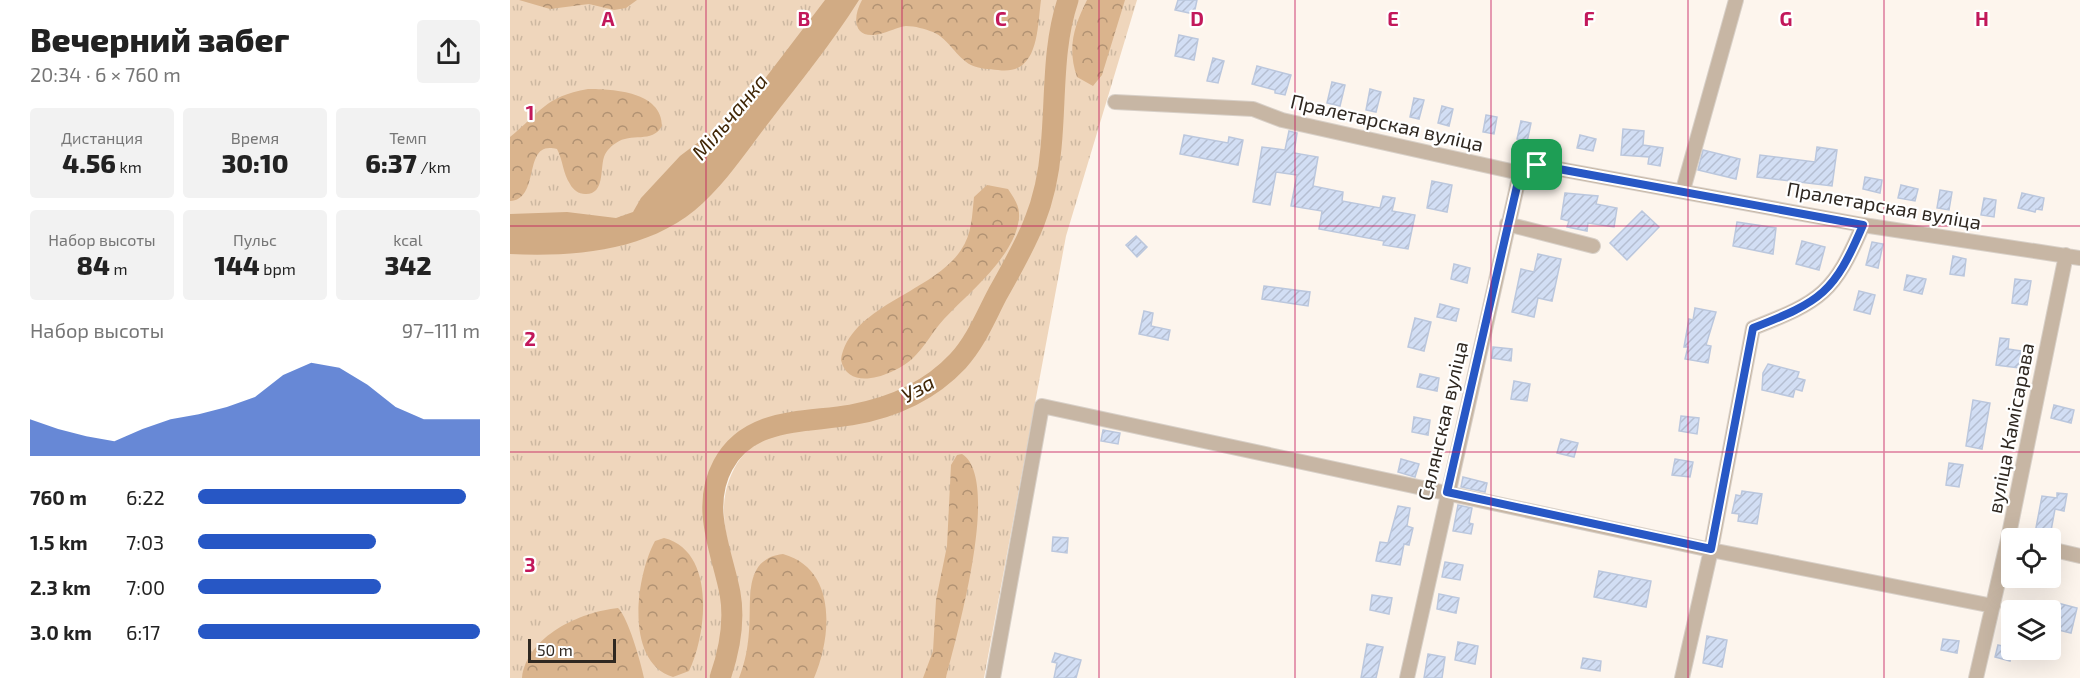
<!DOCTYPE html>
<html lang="ru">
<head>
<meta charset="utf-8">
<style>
	:root { --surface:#fff; --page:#f2f2f2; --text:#222; --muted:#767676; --accent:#2757c5 }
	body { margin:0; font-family:"Exo 2",sans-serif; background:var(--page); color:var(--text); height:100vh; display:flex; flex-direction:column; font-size:22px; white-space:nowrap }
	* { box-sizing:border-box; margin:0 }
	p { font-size:20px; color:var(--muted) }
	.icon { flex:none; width:33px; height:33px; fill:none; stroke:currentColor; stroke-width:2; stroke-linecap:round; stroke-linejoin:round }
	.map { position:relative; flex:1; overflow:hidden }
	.sheet { display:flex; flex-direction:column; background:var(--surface); width:510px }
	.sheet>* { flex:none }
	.tools { position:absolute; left:1491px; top:528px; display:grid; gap:12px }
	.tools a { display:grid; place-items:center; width:60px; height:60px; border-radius:6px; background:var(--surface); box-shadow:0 6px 24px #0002; font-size:30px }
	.scale { position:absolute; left:18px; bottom:15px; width:88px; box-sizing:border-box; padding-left:6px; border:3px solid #2f2821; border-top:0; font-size:16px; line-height:21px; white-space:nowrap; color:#2f2821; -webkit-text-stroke:4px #fff; paint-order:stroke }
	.pin { position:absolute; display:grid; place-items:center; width:51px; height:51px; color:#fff; margin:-26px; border-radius:12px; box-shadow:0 3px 9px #0006 }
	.round { display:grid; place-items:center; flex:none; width:63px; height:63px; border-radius:6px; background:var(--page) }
	.summary { display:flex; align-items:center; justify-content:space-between; height:102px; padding:0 30px }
	h1 { font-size:33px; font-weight:800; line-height:45px }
	.metrics { display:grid; grid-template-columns:repeat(3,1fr); gap:9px; height:102px; padding:6px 30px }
	.metrics div { display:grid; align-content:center; border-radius:6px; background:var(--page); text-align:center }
	.metrics b { font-size:26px; font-weight:800 }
	.metrics small { font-size:16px; font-weight:400 }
	.metrics p { font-size:16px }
	.chart { height:168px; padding:12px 30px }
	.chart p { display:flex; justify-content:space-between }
	.chart svg { width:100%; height:108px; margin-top:6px; fill:var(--accent); opacity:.7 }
	ul { padding:0 30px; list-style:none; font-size:20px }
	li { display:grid; grid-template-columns:96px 72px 1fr; align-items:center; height:45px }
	li i { height:15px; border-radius:8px; background:var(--accent) }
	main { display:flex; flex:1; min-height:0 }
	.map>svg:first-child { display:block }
	.grass { fill:url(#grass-tufts) }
	.forest { fill:url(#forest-crowns) }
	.water { fill:#d1ab84 }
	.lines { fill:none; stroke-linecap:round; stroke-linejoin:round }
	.river { stroke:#d1ab84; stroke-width:21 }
	.building { fill:url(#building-hatch); stroke:#bbc7dd; stroke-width:1.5 }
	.minor-casing { stroke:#d8d0c8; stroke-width:16 }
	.minor { stroke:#c7b6a4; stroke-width:14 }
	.route-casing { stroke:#fff; stroke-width:12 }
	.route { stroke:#2757c5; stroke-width:8 }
	.grid { fill:none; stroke:#c2185b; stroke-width:1.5; stroke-opacity:0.55 }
	.labels { text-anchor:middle; stroke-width:4.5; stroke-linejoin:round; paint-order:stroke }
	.street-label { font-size:20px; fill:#2f2821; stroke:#fff }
	.water-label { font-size:21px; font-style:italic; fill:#412707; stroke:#fff }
	.grid-label { font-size:20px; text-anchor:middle; font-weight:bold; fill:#c2185b; stroke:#fff; stroke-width:4.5; stroke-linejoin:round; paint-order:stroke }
</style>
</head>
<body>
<main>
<section class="sheet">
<div class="summary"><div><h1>Вечерний забег</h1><p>20:34 · 6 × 760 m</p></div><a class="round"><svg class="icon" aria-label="share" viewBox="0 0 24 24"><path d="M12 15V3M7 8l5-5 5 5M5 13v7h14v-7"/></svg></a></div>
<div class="metrics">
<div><p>Дистанция</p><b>4.56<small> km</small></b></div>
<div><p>Время</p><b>30:10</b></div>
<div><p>Темп</p><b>6:37<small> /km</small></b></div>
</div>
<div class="metrics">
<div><p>Набор высоты</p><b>84<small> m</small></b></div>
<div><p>Пульс</p><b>144<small> bpm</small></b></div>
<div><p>kcal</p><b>342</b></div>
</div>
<div class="chart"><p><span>Набор высоты</span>97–111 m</p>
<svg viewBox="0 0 160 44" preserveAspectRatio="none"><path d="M0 44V29L10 33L20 36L30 38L40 33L50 29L60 27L70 24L80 20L90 11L100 6L110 8L120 15L130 24L140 29L150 29L160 29V44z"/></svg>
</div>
<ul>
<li><b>760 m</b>6:22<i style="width:95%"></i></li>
<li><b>1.5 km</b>7:03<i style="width:63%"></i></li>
<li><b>2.3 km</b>7:00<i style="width:65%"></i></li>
<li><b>3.0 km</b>6:17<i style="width:100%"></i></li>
</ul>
</section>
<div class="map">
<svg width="1570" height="678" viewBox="0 0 1570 678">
	<defs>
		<pattern id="grass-tufts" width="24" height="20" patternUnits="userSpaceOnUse" patternTransform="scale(1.5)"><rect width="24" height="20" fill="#efd6bc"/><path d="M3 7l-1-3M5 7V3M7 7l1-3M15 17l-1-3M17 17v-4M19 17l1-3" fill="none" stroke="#cdb8a1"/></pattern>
		<pattern id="forest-crowns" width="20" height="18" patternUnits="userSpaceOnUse" patternTransform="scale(1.5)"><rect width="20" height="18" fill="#dab48d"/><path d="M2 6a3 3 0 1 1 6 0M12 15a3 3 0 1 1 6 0" fill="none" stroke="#b19273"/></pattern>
		<pattern id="building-hatch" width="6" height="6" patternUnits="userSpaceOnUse" patternTransform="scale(1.5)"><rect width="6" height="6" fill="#d2def4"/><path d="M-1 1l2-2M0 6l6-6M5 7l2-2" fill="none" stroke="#b5bed1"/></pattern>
	</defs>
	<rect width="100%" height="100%" fill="#fdf5ed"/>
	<path class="grass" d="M 0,0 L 627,0 L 556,236 L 474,678 L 220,678 C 230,651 232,622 228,593 C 222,550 202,511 224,469 C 248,422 306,430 350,420 C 379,414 406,405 429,388 C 462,364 478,331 496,297 C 509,274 522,252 533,228 L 518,223 C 507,245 494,266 483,287 C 465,322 451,356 417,378 C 395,393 366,402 341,407 C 297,414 238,410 212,452 C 182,503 203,542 211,593 C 216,622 210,652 199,678 L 0,678 Z"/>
	<path class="forest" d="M 9,0 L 127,0 L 116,8 L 104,10 L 79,4 L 40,9 Z
		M 352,0 L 531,0 C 527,29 529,76 488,70 C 479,69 469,69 461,65 C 446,57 439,39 423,32 C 415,29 405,26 396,26 C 387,27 379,32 370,34 C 343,40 342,18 352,0 Z
		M 577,0 L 615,0 L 592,75 L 583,86 L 567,77 C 557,48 564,26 577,0 Z
		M 78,89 C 104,89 152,92 152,126 C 142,144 121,132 106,143 C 101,146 96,151 94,157 C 90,169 95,195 75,194 C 69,194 63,190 60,184 C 53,174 53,160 47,149 C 11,139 32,199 0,201 L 0,137 C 31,112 34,97 78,89 Z
		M 477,185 L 498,189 C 504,198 510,206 509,218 C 505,257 458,293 434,319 C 422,332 415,347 402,359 C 384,375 338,393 331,360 C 339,306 424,292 451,250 C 462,234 462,216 464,197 Z
		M 452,454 C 492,479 446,638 436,678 L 413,678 L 423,651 L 426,600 L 437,546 L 441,465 L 447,455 Z
		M 154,538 C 206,551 197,634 179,671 L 163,677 C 114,662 126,576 145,541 Z
		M 273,554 C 327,569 322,636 304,678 L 229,678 C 235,663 238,647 239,631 C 242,601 232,559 273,554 Z
		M 108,608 C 118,617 131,663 134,678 L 12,678 C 17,636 70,612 108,608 Z"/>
	<path class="water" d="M 315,0 L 349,0 C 322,43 290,82 260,121 C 238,149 219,179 193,203 C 142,251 67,257 0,254 L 0,214 L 57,212 L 106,218 L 123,212 L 131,198 L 170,156 L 231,110 Z"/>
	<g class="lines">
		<path class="river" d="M 210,678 C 219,652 225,621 220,593 C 212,552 190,507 213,465 C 239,417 293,423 341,415 C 381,408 420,391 448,361 C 466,341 475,318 487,295 C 516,243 536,210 541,148 C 546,98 542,48 558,0"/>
	</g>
	<path class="building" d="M 668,0 L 687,0 L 684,14 L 665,10 Z
		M 669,35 L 688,39 L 684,60 L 665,56 Z
		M 703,58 L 714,61 L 708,83 L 697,81 Z
		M 747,66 L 781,75 L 775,95 L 765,93 L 765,90 L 742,84 Z
		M 822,82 L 835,85 L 830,106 L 817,103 Z
		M 860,89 L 871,92 L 866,112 L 856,110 Z
		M 904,98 L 914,100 L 909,119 L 900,117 Z
		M 932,106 L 943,109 L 939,126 L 928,123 Z
		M 976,115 L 987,117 L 984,134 L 973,132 Z
		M 1011,121 L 1021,123 L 1017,142 L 1007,139 Z
		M 1113,129 L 1134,131 L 1133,145 L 1153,148 L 1150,166 L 1138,164 L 1139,157 L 1111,155 Z
		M 779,131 L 787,133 L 784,153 L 808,157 L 803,186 L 833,192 L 832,201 L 870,208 L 873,196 L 885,198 L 882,211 L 905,215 L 898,249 L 873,245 L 874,241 L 809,229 L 812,211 L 781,206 L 787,175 L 766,172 L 760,205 L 743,202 L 752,147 L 775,150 Z
		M 674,135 L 718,143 L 719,137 L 733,140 L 728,165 L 670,154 Z
		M 1070,135 L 1086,139 L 1083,151 L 1067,148 Z
		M 1307,147 L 1327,150 L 1322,186 L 1247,177 L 1250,155 L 1305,162 Z
		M 1193,150 L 1230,159 L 1226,179 L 1188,170 Z
		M 1355,177 L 1372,180 L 1370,193 L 1353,189 Z
		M 922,181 L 942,185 L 937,212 L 917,208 Z
		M 1391,185 L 1408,189 L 1405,201 L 1388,198 Z
		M 1430,190 L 1442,192 L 1439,210 L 1427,208 Z
		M 1055,193 L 1088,196 L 1086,204 L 1107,208 L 1104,227 L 1078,223 L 1077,231 L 1057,227 L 1059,221 L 1051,219 Z
		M 1512,193 L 1534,198 L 1532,210 L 1526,209 L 1525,212 L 1508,208 Z
		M 1474,198 L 1486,200 L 1484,217 L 1471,215 Z
		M 1132,211 L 1149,227 L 1117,260 L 1100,243 Z
		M 1227,222 L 1266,228 L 1263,254 L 1223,246 Z
		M 626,236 L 637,247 L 627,257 L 616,245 Z
		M 1292,241 L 1315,247 L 1309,270 L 1286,264 Z
		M 1362,242 L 1373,244 L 1368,268 L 1356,265 Z
		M 1028,254 L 1051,259 L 1042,301 L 1028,298 L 1024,317 L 1002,312 L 1011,269 L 1024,272 Z
		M 1443,256 L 1456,259 L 1454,276 L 1440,274 Z
		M 944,264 L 960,268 L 957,283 L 941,279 Z
		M 1397,275 L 1416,279 L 1412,294 L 1394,290 Z
		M 1505,279 L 1521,281 L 1517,305 L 1502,303 Z
		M 754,286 L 800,292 L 798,306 L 752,299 Z
		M 1349,291 L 1365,295 L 1360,314 L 1344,310 Z
		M 930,304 L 949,309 L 946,321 L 927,317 Z
		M 1185,308 L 1206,312 L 1196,345 L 1201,346 L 1198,363 L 1175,359 L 1178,347 L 1174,347 L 1179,319 L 1183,320 Z
		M 634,311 L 643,313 L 641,326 L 660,330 L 658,340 L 629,334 Z
		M 905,318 L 921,322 L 914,351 L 898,347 Z
		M 1490,338 L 1499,339 L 1498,349 L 1511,351 L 1509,368 L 1486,365 Z
		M 983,347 L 1002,349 L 1001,361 L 982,358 Z
		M 1258,364 L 1289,372 L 1287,378 L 1295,380 L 1292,391 L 1285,389 L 1283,397 L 1252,390 L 1253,373 Z
		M 910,374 L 929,378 L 927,391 L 907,387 Z
		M 1004,381 L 1020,384 L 1017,401 L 1001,399 Z
		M 1463,400 L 1480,403 L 1472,449 L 1456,446 Z
		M 1544,405 L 1564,410 L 1561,423 L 1541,418 Z
		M 1171,416 L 1189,418 L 1187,434 L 1169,431 Z
		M 904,417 L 920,420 L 918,435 L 902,432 Z
		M 593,430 L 610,433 L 608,444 L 591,441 Z
		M 1051,439 L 1068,443 L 1064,457 L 1047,453 Z
		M 891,459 L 909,464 L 905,477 L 888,472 Z
		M 1165,459 L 1183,462 L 1180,477 L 1162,475 Z
		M 1439,463 L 1453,465 L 1449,487 L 1436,485 Z
		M 953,477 L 977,483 L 975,492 L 951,487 Z
		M 1232,491 L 1252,494 L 1247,524 L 1228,521 L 1229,514 L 1222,513 L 1226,495 L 1231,496 Z
		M 1547,493 L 1557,494 L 1554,511 L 1545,509 L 1540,536 L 1525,533 L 1532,496 L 1547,498 Z
		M 948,505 L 962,508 L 959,523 L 963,524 L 961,534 L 943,531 Z
		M 888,506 L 900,508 L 897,526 L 903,528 L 899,545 L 894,544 L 890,565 L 866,561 L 870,542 L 878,543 Z
		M 543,537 L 558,538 L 557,553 L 542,551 Z
		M 935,562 L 953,565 L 950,580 L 932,577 Z
		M 1089,571 L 1141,581 L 1136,607 L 1084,597 Z
		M 929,594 L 949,598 L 946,613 L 927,609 Z
		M 862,595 L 882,598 L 879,614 L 860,610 Z
		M 1544,602 L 1567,608 L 1561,633 L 1540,628 Z
		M 1197,636 L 1217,640 L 1212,667 L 1193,663 Z
		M 1433,639 L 1449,641 L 1447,653 L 1431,650 Z
		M 948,642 L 968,646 L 965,664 L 945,660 Z
		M 857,644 L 873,647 L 866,678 L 851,678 Z
		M 1488,645 L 1502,648 L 1500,661 L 1485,657 Z
		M 545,653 L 571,660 L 566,678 L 544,678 L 547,663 L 542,662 Z
		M 918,654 L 935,657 L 932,678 L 914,678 Z
		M 1073,658 L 1091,661 L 1090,671 L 1071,668 Z"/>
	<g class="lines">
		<defs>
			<path id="minor" d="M 605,102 L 743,109 L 772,120 L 1010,173
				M 1010,173 L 1017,167 L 1027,165 L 1353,225 L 1570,258
				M 1173,190 L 1226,0
				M 997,224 L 1083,246
				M 1540,549 L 1570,556
				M 483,678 L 532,406 L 1201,550 L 1483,606
				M 897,678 L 1010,173
				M 1172,678 L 1201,550 L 1243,328 C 1312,301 1324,293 1353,225
				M 1466,678 L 1498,539 L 1556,255"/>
		</defs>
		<use href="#minor" class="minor-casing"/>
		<use href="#minor" class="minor"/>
	</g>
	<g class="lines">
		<defs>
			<path id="route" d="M 1027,165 L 1353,225 C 1324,293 1312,301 1243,328 L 1201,549 L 937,492 L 1010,173 L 1017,167 Z"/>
		</defs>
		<use href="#route" class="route-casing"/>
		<use href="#route" class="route"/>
	</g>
	<path class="grid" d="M 196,0 L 196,678M 392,0 L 392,678M 589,0 L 589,678M 785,0 L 785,678M 981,0 L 981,678M 1178,0 L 1178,678M 1374,0 L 1374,678M 0,226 L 1570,226M 0,452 L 1570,452"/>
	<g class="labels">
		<g class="street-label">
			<text transform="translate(877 123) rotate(13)" y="7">Пралетарская вуліца</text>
			<text transform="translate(1374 206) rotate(10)" y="7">Пралетарская вуліца</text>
			<text transform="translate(933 421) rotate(-77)" y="7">Сялянская вуліца</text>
			<text transform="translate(1501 428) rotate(-79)" y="7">вуліца Камісарава</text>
		</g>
		<g class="water-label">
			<text transform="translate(220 117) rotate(-50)" y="7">Мільчанка</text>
			<text transform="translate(408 389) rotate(-29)" y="7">Уза</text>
		</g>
	</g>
	<g class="grid-label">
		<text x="98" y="26">A</text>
		<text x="294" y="26">B</text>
		<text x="491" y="26">C</text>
		<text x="687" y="26">D</text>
		<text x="883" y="26">E</text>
		<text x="1079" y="26">F</text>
		<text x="1276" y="26">G</text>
		<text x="1472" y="26">H</text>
		<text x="20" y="120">1</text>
		<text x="20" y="346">2</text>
		<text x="20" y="572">3</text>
	</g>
</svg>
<div class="tools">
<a><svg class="icon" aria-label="locate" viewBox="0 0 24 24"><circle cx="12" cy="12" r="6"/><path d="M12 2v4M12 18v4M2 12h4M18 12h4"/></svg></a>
<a><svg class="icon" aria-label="layers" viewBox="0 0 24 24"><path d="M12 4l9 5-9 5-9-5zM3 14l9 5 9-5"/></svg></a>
</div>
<div class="scale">50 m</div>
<div class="pin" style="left:1027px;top:165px;background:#1e9e55"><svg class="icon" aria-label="arrive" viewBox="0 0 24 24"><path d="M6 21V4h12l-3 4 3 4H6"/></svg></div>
</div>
</main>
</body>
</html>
